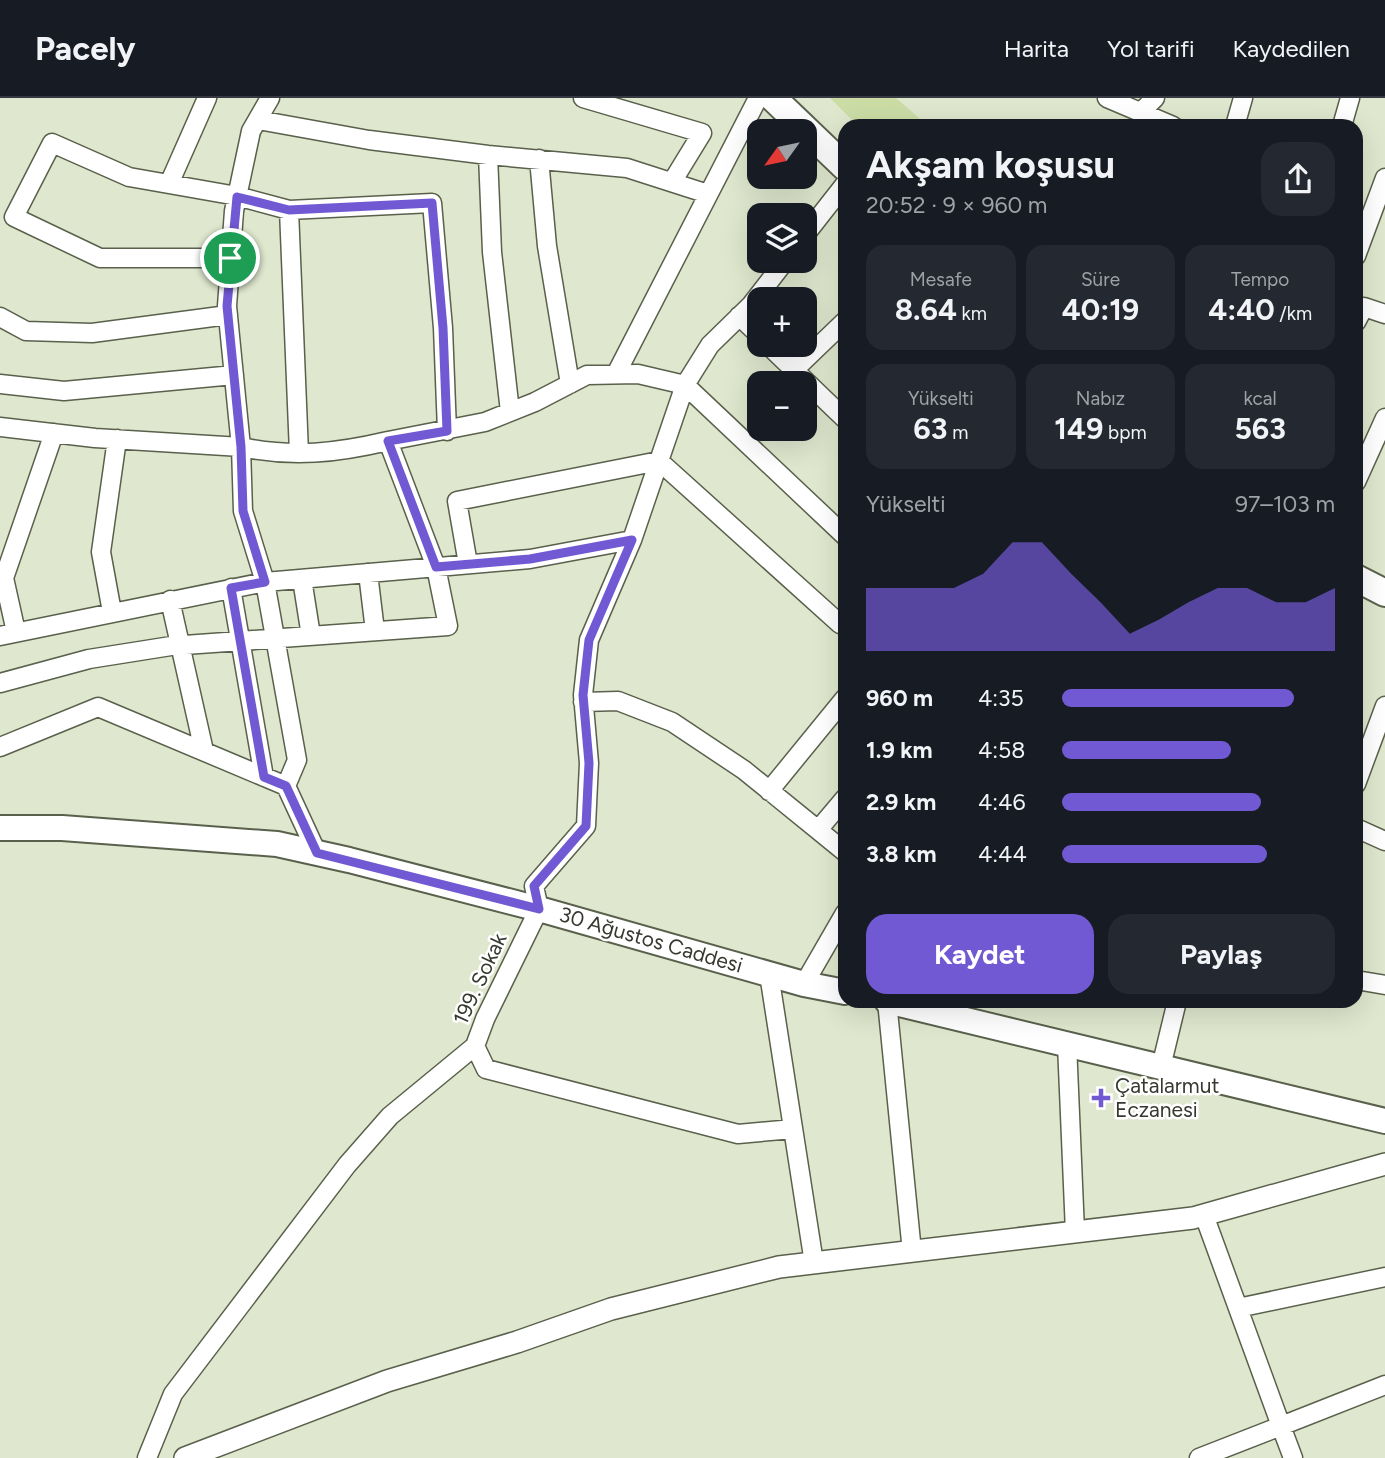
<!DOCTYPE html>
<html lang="tr">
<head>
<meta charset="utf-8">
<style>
	:root { --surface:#171b24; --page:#242831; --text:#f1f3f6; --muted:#9ea1a6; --line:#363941; --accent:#7259d4 }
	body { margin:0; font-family:Figtree,sans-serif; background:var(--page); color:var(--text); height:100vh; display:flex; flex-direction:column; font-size:26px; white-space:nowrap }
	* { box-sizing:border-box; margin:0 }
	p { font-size:23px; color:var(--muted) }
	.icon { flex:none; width:38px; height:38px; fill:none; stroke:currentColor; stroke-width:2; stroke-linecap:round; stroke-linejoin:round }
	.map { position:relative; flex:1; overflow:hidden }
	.side { position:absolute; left:838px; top:21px; width:525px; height:889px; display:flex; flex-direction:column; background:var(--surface); border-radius:21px; box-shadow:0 7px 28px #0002 }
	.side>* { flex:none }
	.needle { width:46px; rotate:237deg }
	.buttons { position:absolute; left:747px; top:21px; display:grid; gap:14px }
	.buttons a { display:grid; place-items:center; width:70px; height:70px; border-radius:14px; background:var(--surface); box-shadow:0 7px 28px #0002; font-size:35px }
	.pin { position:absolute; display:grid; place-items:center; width:60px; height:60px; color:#fff; margin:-30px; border:4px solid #fff; border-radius:50%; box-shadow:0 2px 7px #0007 }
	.round { display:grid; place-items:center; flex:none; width:74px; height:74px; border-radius:21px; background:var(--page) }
	.summary { display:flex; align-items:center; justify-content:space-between; height:119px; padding:0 28px }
	h1 { font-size:38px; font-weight:700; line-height:52px }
	.figures { display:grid; grid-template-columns:repeat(3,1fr); gap:10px; height:119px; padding:7px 28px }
	.figures div { display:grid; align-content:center; border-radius:18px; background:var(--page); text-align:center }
	.figures b { font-size:30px; font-weight:700 }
	.figures small { font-size:19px; font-weight:400 }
	.figures p { font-size:19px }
	.chart { height:196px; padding:14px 28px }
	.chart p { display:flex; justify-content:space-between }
	.chart svg { width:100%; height:126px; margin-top:7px; fill:var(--accent); opacity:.7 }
	.primary-button { display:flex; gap:14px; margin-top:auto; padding:14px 28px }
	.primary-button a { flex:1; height:80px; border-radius:21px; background:var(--accent); color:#fff; font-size:28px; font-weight:700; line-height:80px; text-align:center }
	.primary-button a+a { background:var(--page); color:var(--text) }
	ul { padding:0 28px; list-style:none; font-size:23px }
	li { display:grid; grid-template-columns:112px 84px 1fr; align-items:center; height:52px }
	li i { height:18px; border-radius:9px; background:var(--accent) }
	header { display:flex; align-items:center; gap:42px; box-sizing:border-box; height:98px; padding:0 35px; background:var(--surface); border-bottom:2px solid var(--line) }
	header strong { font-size:33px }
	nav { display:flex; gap:38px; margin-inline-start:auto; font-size:24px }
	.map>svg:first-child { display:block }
	.green { fill:#cbdda5 }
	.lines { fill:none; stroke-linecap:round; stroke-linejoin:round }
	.minor-casing { stroke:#59604b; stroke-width:21 }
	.tertiary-casing { stroke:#59604b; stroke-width:24 }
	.secondary-casing { stroke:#59604b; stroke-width:28 }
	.primary-casing { stroke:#59604b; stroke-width:30 }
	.minor { stroke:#fff; stroke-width:18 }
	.tertiary { stroke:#fff; stroke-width:21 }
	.secondary { stroke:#fff; stroke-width:24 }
	.primary { stroke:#fff; stroke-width:26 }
	.route-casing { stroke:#fff; stroke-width:14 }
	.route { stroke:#7259d4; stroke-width:9 }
	.poi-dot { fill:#7259d4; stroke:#fff; stroke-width:2.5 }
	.labels { text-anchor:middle; stroke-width:5; stroke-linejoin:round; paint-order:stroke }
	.street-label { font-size:21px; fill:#36392f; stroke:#fff }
	.poi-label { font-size:21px; fill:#36392f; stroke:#fff; text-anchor:start }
</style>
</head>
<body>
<header>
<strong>Pacely</strong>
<nav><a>Harita</a><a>Yol tarifi</a><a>Kaydedilen</a></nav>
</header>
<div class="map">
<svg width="1385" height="1360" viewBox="0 0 1385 1360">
	<rect width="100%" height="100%" fill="#dfe7ce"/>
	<path class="green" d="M 830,0 L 896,0 L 928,28 L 858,28 Z"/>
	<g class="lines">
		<defs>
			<path id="minor" d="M 270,0 L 251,33 L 234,113 L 227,208 L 241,349 C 293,360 337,355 388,343
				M 583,0 L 702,35 L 672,84
				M 1107,0 L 1173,28
				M 1140,15 L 1155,0
				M 258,22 L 369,42 L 488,57 L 627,70 L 708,96
				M 1235,28 L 1243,0
				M 1342,28 L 1350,0
				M 488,57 L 492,154 L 510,314
				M 539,61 L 547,148 L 570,286
				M 169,86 L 207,0
				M 289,112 L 299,355
				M 805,137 L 845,86
				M 1356,158 L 1385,80
				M 230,160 L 100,160 L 14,119 L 52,45 L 129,79 L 237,98 L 289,112 L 432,105 L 443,230 L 447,333
				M 785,163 L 751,207 L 710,247 L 685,287 L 845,438
				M 739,218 L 760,238
				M 0,219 L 26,233 L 92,235 L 228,217
				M 1356,224 L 1364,209 L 1385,216
				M 768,247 L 845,321
				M 794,272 L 845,223
				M 616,276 L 758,0
				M 0,286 L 64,293 L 234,277
				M 0,329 L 95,340 L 241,349 L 243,413 L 265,484 L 297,662 L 286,688
				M 1356,384 L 1385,320
				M 468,466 L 457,403 L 659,363 L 840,526 L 845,519
				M 368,475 L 375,533
				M 302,481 L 311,538
				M 231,490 L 264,679
				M 170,502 L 204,653
				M 112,514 L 101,454 L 117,341
				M 16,534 L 4,480 L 54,335
				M 0,538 L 265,484 L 530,461 L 632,442
				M 0,585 L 89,561 L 171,548 L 448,528 L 436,469 L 388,343 L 485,324 L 535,304 L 587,277 L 638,276 L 685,287 L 632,442 L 589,542 L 583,597 L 589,665 L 586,728 L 534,788 L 539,811 L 485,921 L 475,948 L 486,971 L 738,1036 L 793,1031
				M 583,604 L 618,603 L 672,624 L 744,672 L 818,732
				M 0,649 L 98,609 L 286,688 L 317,755
				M 1356,686 L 1385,608
				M 769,693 L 845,600
				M 845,700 L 818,732 L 845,754
				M 1356,730 L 1385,743
				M 769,876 L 814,1165
				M 1356,882 L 1385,887
				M 804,886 L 845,815
				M 887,903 L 912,1154
				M 1067,946 L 1075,1134
				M 1161,969 L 1177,903
				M 1238,1210 L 1385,1179
				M 147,1360 L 173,1296 L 347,1067 L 390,1018 L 475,948
				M 1199,1360 L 1281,1328 L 1204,1117
				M 1293,1360 L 1281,1328 L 1385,1287"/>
			<path id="tertiary" d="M 185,1360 L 387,1283 L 517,1244 L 611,1211 L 779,1169 L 1193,1120 L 1385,1066"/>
			<path id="secondary" d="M 0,730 L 62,730 L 277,746 L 349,762 L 539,811 L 804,886 L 845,894
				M 887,903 L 1385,1023"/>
			<path id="primary" d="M 773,0 L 845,69
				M 1356,480 L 1385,495"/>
		</defs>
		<use href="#minor" class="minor-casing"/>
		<use href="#tertiary" class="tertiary-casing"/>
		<use href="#secondary" class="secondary-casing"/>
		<use href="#primary" class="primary-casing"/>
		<use href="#minor" class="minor"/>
		<use href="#tertiary" class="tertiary"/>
		<use href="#secondary" class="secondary"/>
		<use href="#primary" class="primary"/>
	</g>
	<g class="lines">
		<defs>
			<path id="route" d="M 237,99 L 289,112 L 432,105 L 443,230 L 447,333 L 388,343 L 436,469 L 530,461 L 632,442 L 589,542 L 583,597 L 589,665 L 586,728 L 534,788 L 539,811 L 317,755 L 286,688 L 264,679 L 231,490 L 265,484 L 243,413 L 241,349 L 227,208 Z"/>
		</defs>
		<use href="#route" class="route-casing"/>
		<use href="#route" class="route"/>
	</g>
	<path class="poi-dot" d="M1097.5 989.5h7v7h7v7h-7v7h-7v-7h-7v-7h7z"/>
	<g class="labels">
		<g class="street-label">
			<text transform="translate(651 842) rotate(16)" y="7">30 Ağustos Caddesi</text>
			<text transform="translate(480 881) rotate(-65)" y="7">199. Sokak</text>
		</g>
		<g class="poi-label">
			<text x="1115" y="995">Çatalarmut<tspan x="1115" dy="24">Eczanesi</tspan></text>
		</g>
	</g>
</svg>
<div class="buttons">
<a><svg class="needle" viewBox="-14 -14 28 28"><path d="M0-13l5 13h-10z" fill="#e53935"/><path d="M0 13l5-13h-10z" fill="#9ea1a6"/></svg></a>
<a><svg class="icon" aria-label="layers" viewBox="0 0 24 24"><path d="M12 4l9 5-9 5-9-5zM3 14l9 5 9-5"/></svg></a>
<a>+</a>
<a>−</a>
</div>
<div class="pin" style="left:230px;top:160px;background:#1e9e55"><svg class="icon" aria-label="arrive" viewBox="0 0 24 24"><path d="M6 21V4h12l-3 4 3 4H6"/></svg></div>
<section class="side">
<div class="summary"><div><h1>Akşam koşusu</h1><p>20:52 · 9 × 960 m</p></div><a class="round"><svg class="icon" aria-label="share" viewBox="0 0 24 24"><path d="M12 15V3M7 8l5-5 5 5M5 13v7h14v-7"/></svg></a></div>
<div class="figures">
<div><p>Mesafe</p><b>8.64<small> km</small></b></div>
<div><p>Süre</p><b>40:19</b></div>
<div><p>Tempo</p><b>4:40<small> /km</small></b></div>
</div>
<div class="figures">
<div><p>Yükselti</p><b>63<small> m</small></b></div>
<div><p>Nabız</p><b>149<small> bpm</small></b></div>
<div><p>kcal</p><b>563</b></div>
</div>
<div class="chart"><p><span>Yükselti</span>97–103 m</p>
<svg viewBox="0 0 160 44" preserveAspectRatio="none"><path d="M0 44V22L10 22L20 22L30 22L40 17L50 6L60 6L70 17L80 27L90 38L100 33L110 27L120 22L130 22L140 27L150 27L160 22V44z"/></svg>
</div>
<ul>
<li><b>960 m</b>4:35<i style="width:85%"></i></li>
<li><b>1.9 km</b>4:58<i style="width:62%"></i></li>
<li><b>2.9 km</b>4:46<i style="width:73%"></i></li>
<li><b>3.8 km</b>4:44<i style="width:75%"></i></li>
</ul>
<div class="primary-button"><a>Kaydet</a><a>Paylaş</a></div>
</section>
</div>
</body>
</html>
